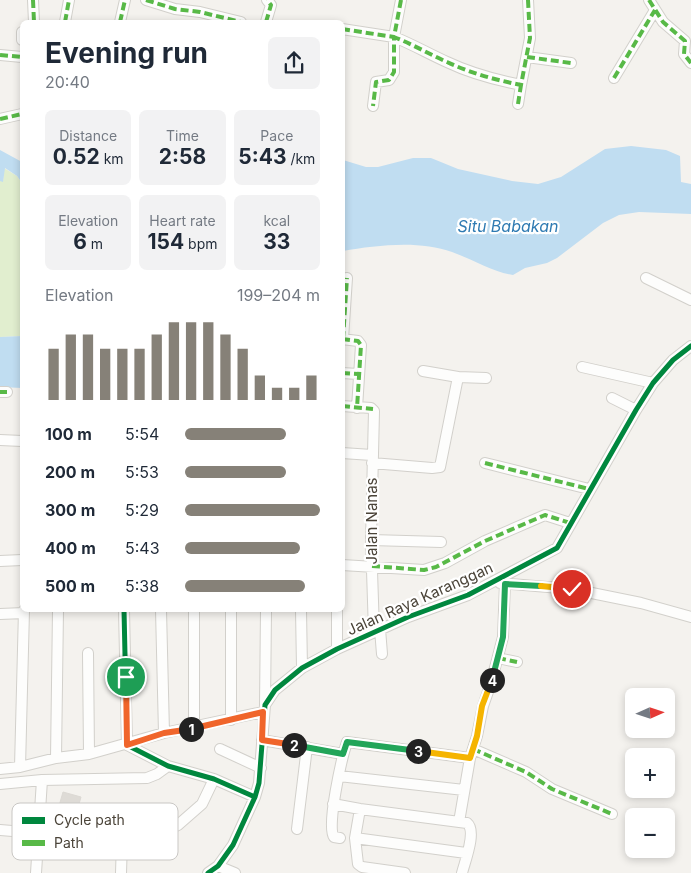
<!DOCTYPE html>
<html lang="en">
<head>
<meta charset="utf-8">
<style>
	:root { --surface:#fff; --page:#f2f2f3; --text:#1f2937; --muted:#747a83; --accent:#868178 }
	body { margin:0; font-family:Inter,sans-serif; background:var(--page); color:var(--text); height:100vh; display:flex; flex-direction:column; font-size:19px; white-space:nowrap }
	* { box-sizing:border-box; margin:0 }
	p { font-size:16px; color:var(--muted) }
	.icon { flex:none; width:28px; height:28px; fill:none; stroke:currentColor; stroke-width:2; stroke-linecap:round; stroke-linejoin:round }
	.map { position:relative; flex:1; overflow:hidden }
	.drawer { position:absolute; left:20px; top:20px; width:325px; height:592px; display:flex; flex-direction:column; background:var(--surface); border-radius:8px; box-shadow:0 2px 8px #0003 }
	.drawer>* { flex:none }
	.needle { width:32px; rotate:87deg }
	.tools { position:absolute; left:625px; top:688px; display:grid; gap:10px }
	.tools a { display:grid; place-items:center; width:50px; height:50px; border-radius:8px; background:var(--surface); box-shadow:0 2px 8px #0003; font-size:25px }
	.pin { position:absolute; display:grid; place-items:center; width:42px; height:42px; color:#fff; margin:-21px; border:2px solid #fff; border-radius:50%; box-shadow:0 1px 5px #0007 }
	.km { position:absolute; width:25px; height:25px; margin:-12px; border-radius:50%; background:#222; color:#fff; font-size:14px; line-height:25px; text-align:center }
	.round { display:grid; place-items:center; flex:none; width:52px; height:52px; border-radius:8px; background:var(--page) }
	.overview { display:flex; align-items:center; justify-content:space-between; height:85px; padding:0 25px }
	h1 { font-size:28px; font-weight:700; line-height:38px }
	.stats { display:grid; grid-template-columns:repeat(3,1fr); gap:8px; height:85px; padding:5px 25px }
	.stats div { display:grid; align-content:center; border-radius:8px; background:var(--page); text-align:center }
	.stats b { font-size:21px; font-weight:700 }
	.stats small { font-size:14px; font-weight:400 }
	.stats p { font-size:14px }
	.chart { height:140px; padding:10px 25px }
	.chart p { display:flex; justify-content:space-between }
	.chart svg { width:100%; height:90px; margin-top:5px; stroke:var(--accent); stroke-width:6 }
	ul { padding:0 25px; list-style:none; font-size:16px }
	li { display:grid; grid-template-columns:80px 60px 1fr; align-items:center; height:38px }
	li i { height:12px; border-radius:6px; background:var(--accent) }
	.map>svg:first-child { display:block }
	.green { fill:#e1eecf }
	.water { fill:#c0ddf1 }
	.building { fill:#dedbd6; stroke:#dcd9d4 }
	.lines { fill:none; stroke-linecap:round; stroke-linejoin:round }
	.minor-casing { stroke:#d2d0cb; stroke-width:12 }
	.minor { stroke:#fdfdfc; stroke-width:10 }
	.quiet { stroke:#58b947; stroke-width:4; stroke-dasharray:8 4; stroke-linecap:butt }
	.cycleway-casing { stroke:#fff; stroke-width:8 }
	.cycleway { stroke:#00873e; stroke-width:5 }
	.split-1-casing { stroke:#fff; stroke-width:10 }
	.split-2-casing { stroke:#fff; stroke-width:10 }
	.split-3-casing { stroke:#fff; stroke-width:10 }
	.split-4-casing { stroke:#fff; stroke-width:10 }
	.split-5-casing { stroke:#fff; stroke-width:10 }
	.split-6-casing { stroke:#fff; stroke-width:10 }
	.split-1 { stroke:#f0652b; stroke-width:6 }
	.split-2 { stroke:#f0652b; stroke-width:6 }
	.split-3 { stroke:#22a559; stroke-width:6 }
	.split-4 { stroke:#f5b400; stroke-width:6 }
	.split-5 { stroke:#22a559; stroke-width:6 }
	.split-6 { stroke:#f5b400; stroke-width:6 }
	.labels { text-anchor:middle; stroke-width:4.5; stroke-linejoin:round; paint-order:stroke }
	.street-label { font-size:15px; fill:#4b4439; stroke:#fff }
	.water-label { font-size:16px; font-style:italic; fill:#2e7ab2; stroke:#fff }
	.key { fill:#fff; stroke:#c9c7c4; stroke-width:1 }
	.key-label { font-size:14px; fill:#4b4439 }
</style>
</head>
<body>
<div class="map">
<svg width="691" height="873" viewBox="0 0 691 873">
	<rect width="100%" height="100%" fill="#f4f2ee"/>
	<path class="green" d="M 4,168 L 17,176 L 22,183 L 22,336 L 0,337 L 0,181 L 3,181 Z"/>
	<path class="water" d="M 631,146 L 666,150 L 680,156 L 681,182 L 691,184 L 691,214 L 639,212 L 619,215 L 603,223 L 557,258 L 547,263 L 525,268 L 513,275 C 492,272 472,259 452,252 C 420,240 376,245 343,251 L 343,160 L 366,167 L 378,167 L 413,158 L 431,158 L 458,169 L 512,181 L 538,184 L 561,177 L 605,149 Z
		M 0,150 L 22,162 L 22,183 L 17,176 L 5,168 L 3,182 L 0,181 Z
		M 22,336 L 22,388 L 0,387 L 0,337 Z"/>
	<path class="building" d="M 63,792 L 81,797 L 75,818 L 57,813 Z"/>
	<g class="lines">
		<defs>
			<path id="minor" d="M 33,0 L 34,22
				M 146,0 L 175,9 L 200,12 L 241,22
				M 401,0 L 394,37 C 412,44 429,54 447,62 C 470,73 496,80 521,85 L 530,38 L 528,0
				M 649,0 L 663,22 L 685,41 L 684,54 L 691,63
				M 65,22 L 69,0
				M 120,22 L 125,0
				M 266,22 L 271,5 L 267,0
				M 342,29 L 394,37 L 394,72 L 389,80 L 376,82 L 373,106
				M 22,32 L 22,40
				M 0,55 L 22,57
				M 527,57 L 571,63
				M 614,78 L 655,10
				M 518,104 L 521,85
				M 0,119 L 22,114
				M 646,278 L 691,300
				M 342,339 L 358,341 L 361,345 L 357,408
				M 343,339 L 347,278
				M 582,367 L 653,383
				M 423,371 L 458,377 L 486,378
				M 342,373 L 358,374
				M 0,392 L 7,392
				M 612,398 L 636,410
				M 342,406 L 371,408 L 374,411 L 371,540 L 374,632
				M 0,440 L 22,441
				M 342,453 L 372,455
				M 372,463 L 432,468 L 440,467 L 458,377
				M 485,463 L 589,489
				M 371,540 L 441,542
				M 0,561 L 22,560
				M 342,565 L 424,570 L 445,563 L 485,541 L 545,515 L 570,523
				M 500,583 L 572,589 L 641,603 L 691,617
				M 124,610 L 127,745 L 168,766 L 214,779 L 255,797
				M 161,610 L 164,733
				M 301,610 L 302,668
				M 337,610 L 337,649
				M 0,614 L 24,613
				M 380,629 L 382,654
				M 88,653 L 89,754
				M 498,658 L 517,662
				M 265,705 L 266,610
				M 231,720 L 231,610
				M 194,728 L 194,610
				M 262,740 L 343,754
				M 220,749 L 261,768
				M 473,749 L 526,772 L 552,789 L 612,814
				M 56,758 L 58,610
				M 20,767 L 24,610
				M 0,769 L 20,767 L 56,758 L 89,754 L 164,733 L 263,712
				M 339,776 L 464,790
				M 42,780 L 147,778 L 157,774 L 168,766
				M 0,784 L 42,780 L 36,873
				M 333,804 L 360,809 L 467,823 C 477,831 465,861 462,873
				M 360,809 L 355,838 L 358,864 L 362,867 L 405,873
				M 459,822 L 470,758 L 477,736 L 483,706 L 491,683 L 503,637 L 505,583
				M 297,829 L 307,747
				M 0,830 L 134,841 L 158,835 L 178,825 L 202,804 L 214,779
				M 340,838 L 334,837 C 326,827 342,757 347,742 L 470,758
				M 355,838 L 466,853
				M 218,866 L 235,873
				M 121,873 L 122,840
				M 208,873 L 218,866 L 233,845 L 255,797 L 259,783 L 265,705 L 275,690 L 302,668 L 337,649 L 408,617 L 468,595 L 557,548 L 636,410 L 653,383 L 673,360 L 691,346"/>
		</defs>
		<use href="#minor" class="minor-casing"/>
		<use href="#minor" class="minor"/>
		<path class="quiet" d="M 33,0 L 34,22
			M 146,0 L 175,9 L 200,12 L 241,22
			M 401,0 L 394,37 C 412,44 429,54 447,62 C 470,73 496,80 521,85 L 530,38 L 528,0
			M 649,0 L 663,22 L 685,41 L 684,54 L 691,63
			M 65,22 L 69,0
			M 120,22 L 125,0
			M 266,22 L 271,5 L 267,0
			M 342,29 L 394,37 L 394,72 L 389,80 L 376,82 L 373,106
			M 22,32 L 22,40
			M 0,55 L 22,57
			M 527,57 L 571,63
			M 614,78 L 655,10
			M 518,104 L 521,85
			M 0,119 L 22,114
			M 342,339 L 358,341 L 361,345 L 357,408
			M 343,339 L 347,278
			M 342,373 L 358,374
			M 0,392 L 7,392
			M 342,406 L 373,409
			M 485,463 L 589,489
			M 372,566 L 424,570 L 436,567 L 485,541 L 545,515 L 570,523
			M 498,658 L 517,662
			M 347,742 L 470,758 L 477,736 L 483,706 L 491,683 L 503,637 L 505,583
			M 473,749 L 526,772 L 552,789 L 612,814"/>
		<defs>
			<path id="cycleway" d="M 124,610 L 127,745 L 168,766 L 214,779 L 255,797
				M 208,873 L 218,866 L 233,845 L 255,797 L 259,783 L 265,705 L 275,690 L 302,668 L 337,649 L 408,617 L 468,595 L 557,548 L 636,410 L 653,383 L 673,360 L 691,346"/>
		</defs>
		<use href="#cycleway" class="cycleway-casing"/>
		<use href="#cycleway" class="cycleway"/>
	</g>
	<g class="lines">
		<defs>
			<path id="split-1" d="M 126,677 L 127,745 L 164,733 L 191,729"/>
			<path id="split-2" d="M 191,729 L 263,712 L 262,740 L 294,745"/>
			<path id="split-3" d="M 294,745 L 343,754 L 347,742 L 418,751"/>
			<path id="split-4" d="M 418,751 L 470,758 L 477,736 L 482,706 L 492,680"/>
			<path id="split-5" d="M 492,680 L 503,637 L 505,584 L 541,586"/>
			<path id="split-6" d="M 541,586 L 572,589"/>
		</defs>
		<use href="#split-1" class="split-1-casing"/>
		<use href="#split-2" class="split-2-casing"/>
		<use href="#split-3" class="split-3-casing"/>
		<use href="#split-4" class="split-4-casing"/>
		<use href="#split-5" class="split-5-casing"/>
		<use href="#split-6" class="split-6-casing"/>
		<use href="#split-1" class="split-1"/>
		<use href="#split-2" class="split-2"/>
		<use href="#split-3" class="split-3"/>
		<use href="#split-4" class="split-4"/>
		<use href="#split-5" class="split-5"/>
		<use href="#split-6" class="split-6"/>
	</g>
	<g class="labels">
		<g class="street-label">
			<text transform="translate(372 521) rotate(-90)" y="5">Jalan Nanas</text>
			<text transform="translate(420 599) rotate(-24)" y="5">Jalan Raya Karanggan</text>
		</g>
		<g class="water-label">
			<text x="508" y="232">Situ Babakan</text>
		</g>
	</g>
	<rect x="12" y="803" width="166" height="57" rx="8" class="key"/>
	<rect x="22" y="817" width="23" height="7" fill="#00873e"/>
	<rect x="22" y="840" width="23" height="6" fill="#58b947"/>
	<g class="key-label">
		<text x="54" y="825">Cycle path</text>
		<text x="54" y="848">Path</text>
	</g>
</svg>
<div class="tools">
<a><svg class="needle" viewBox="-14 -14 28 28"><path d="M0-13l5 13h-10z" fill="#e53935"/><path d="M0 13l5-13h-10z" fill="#747a83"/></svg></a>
<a>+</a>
<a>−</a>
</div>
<div class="pin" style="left:126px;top:677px;background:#1e9e55"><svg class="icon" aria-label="arrive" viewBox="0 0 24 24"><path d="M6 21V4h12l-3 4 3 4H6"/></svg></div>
<div class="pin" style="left:572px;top:589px;background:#d93025"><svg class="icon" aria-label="check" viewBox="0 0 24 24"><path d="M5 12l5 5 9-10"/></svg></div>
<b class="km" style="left:191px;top:729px">1</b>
<b class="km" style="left:294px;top:745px">2</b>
<b class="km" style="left:418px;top:751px">3</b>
<b class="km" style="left:492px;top:680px">4</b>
<section class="drawer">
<div class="overview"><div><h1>Evening run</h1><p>20:40</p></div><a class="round"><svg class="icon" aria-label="share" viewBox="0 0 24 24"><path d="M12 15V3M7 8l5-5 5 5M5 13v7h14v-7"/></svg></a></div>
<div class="stats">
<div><p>Distance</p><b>0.52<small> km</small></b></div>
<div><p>Time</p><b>2:58</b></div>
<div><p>Pace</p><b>5:43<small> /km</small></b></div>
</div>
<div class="stats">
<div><p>Elevation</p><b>6<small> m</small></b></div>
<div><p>Heart rate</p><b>154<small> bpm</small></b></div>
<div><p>kcal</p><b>33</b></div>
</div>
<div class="chart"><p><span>Elevation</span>199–204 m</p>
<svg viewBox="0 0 160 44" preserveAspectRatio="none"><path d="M5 44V19M15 44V12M25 44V12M35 44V19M45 44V19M55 44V19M65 44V12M75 44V6M85 44V6M95 44V6M105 44V12M115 44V19M125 44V32M135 44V38M145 44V38M155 44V32"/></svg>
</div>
<ul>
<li><b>100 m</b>5:54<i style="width:75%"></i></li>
<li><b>200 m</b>5:53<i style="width:75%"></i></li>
<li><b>300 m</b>5:29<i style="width:100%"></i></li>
<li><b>400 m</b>5:43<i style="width:85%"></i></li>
<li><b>500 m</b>5:38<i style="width:89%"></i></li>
</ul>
</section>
</div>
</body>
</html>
